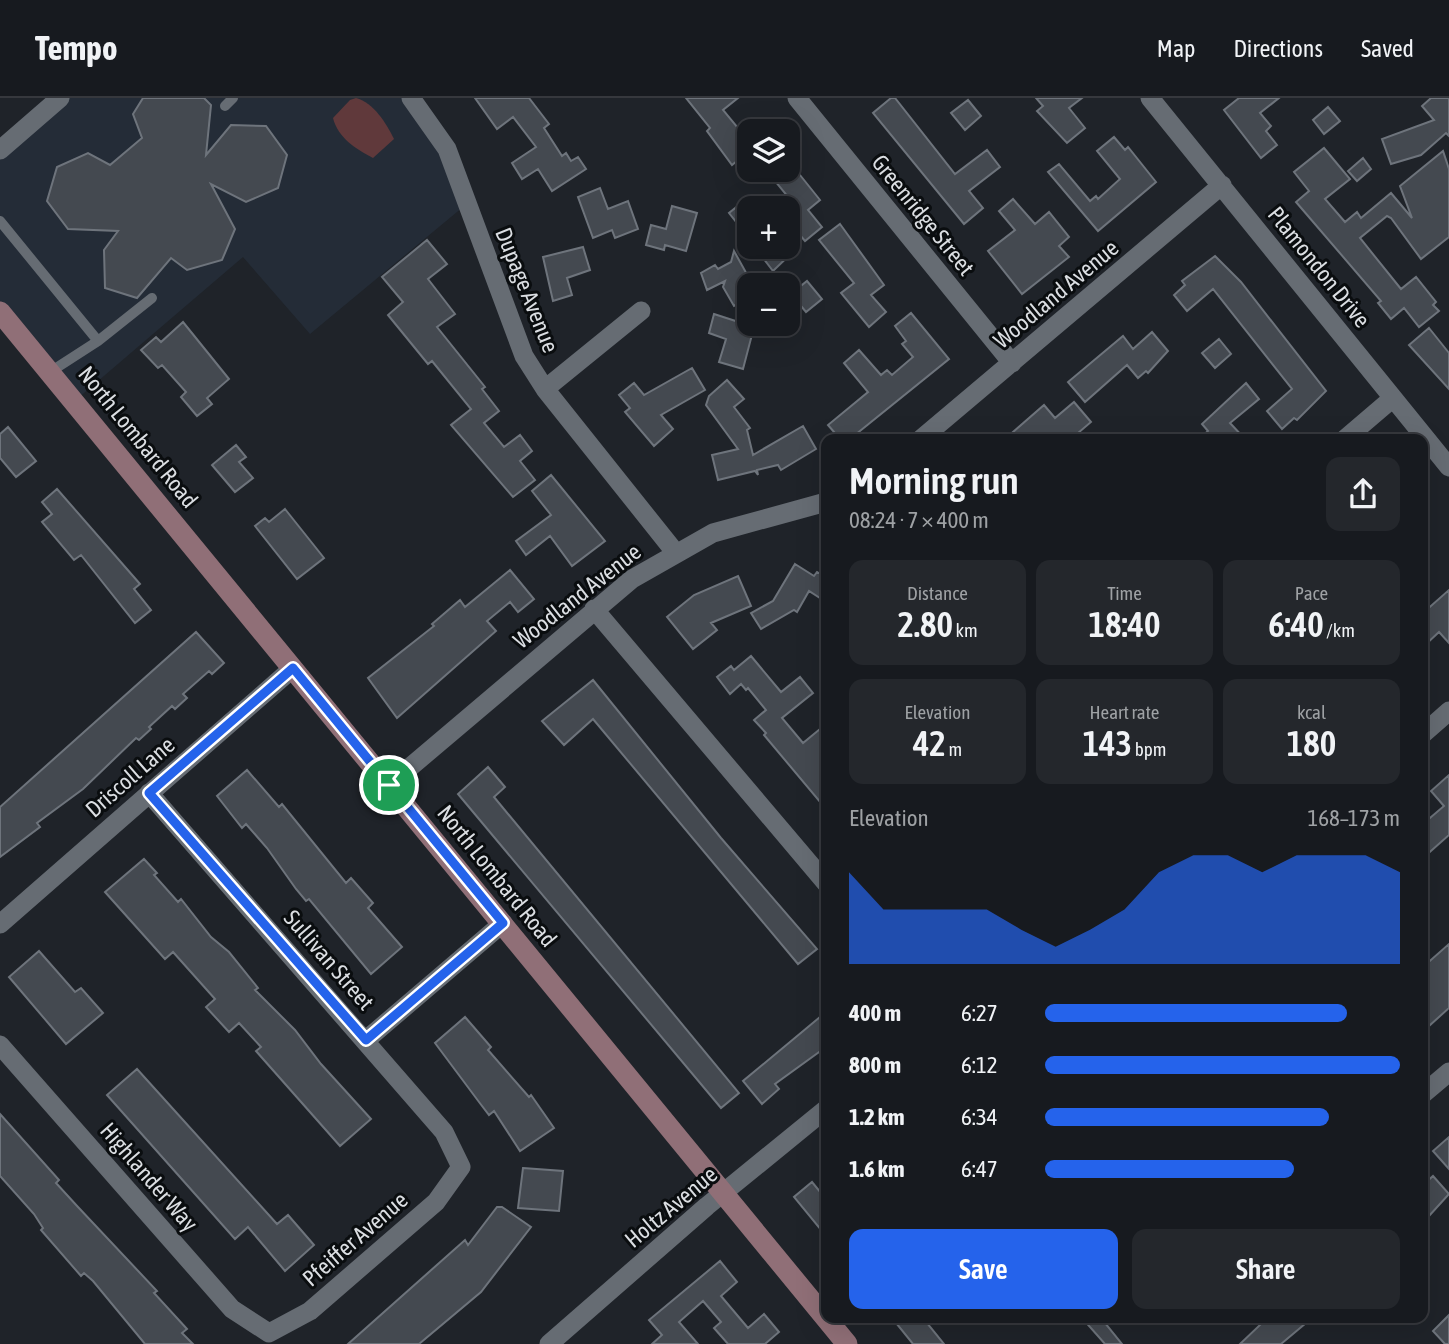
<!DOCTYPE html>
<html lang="en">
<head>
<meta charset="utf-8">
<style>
	:root { --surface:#171a1f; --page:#24272c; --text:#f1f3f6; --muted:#9ea1a4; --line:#36383d; --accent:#2563eb }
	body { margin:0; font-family:"Asap Condensed",sans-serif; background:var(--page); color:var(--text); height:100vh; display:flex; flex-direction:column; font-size:26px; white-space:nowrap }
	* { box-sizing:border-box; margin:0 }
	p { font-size:23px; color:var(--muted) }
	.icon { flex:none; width:38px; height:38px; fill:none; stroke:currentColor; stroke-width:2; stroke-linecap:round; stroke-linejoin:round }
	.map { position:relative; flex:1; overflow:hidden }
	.drawer { position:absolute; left:821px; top:336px; width:607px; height:889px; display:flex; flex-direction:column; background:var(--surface); border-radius:14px; box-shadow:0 7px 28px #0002,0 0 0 2px var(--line) }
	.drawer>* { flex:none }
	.controls { position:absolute; left:737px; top:21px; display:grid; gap:14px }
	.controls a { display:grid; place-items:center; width:63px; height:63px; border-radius:14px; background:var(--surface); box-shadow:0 7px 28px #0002,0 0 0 2px var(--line); font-size:35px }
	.pin { position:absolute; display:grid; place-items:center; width:60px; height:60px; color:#fff; margin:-30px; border:4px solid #fff; border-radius:50%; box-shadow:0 2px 7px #0007 }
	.round { display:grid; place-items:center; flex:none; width:74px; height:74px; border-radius:14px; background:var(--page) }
	.headline { display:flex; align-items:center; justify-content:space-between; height:119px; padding:0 28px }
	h1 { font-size:38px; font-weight:600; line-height:52px }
	.figures { display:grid; grid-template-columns:repeat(3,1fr); gap:10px; height:119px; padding:7px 28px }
	.figures div { display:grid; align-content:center; border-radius:14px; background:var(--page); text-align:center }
	.figures b { font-size:35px; font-weight:600 }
	.figures small { font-size:19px; font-weight:400 }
	.figures p { font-size:19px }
	.chart { height:196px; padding:14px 28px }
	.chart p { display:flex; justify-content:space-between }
	.chart svg { width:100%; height:126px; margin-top:7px; fill:var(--accent); opacity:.7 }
	.action { display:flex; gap:14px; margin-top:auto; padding:14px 28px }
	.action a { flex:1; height:80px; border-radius:14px; background:var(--accent); color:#fff; font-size:28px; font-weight:600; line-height:80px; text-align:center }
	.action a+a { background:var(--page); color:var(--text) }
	ul { padding:0 28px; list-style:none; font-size:23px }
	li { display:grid; grid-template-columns:112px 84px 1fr; align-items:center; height:52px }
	li i { height:18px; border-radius:9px; background:var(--accent) }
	header { display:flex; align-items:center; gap:42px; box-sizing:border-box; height:98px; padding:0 35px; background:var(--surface); border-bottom:2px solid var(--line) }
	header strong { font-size:33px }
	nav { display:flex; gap:38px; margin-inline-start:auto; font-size:24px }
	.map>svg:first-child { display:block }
	.built { fill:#242c37 }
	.green { fill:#60393b }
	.building { fill:#444950; stroke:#6e747c; stroke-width:2 }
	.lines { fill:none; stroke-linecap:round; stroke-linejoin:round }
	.lane { stroke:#666c73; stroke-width:10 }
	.street { stroke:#666c73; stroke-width:19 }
	.secondary { stroke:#906f77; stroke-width:21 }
	.route-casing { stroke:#fff; stroke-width:14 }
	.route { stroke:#2563eb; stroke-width:9 }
	.labels { text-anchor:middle; stroke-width:6; stroke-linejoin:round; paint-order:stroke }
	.street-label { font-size:23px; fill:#dbdee2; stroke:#0a0d0f }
</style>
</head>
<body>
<header>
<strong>Tempo</strong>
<nav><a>Map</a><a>Directions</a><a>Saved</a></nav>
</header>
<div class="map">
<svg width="1449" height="1246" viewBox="0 0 1449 1246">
	<rect width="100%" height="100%" fill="#1f2329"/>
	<path class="built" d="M 66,0 L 404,0 L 435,39 L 463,109 L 310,236 L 243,159 L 77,301 L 0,207 L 0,57 Z"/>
	<path class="green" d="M 356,0 C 374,5 386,25 394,41 L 373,60 C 356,51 338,40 333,20 L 350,2 Z"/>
	<path class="building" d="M 143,0 L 204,0 L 211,7 L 206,57 L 231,27 L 266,28 L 287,57 L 278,90 L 246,104 L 211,86 L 235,131 L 222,162 L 187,172 L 171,160 L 137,200 L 105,190 L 104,152 L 118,133 L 68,131 L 47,103 L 57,69 L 88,55 L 110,67 L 142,40 L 133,16 Z
		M 475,0 L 529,0 L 549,26 L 544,30 L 562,58 L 566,55 L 571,63 L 578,59 L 586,71 L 552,93 L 538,71 L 522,81 L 512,65 L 536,49 L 513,19 L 497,31 Z
		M 686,0 L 738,0 L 723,12 L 742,35 L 749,30 L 749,53 L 732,67 L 707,33 L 710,30 Z
		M 891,0 L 895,0 L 955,76 L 987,52 L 1000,69 L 969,93 L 983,110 L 964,126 L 873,15 Z
		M 1036,0 L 1082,0 L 1069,10 L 1085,30 L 1067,45 L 1037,13 L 1043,8 Z
		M 1239,0 L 1279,0 L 1260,15 L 1271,28 L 1266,33 L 1277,47 L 1261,60 L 1224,12 Z
		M 1431,0 L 1449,0 L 1449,38 L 1446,35 L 1421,57 L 1391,66 L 1382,41 L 1434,22 L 1422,8 Z
		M 968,2 L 981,18 L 965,32 L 951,15 Z
		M 1328,9 L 1340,23 L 1324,36 L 1313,22 Z
		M 1114,39 L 1125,52 L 1128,49 L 1156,84 L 1098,133 L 1048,74 L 1059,66 L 1090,103 L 1096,98 L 1098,101 L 1120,81 L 1097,53 Z
		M 1324,50 L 1350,81 L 1325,101 L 1345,124 L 1357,114 L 1361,120 L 1391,95 L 1412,120 L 1400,88 L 1443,53 L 1449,71 L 1449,139 L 1421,161 L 1391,120 L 1387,118 L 1360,140 L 1401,191 L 1416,179 L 1436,204 L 1433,207 L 1439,213 L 1419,229 L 1404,210 L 1391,221 L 1378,205 L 1381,203 L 1296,104 L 1309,93 L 1294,74 Z
		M 1363,60 L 1371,71 L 1357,83 L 1348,73 Z
		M 788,62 L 820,102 L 808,112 L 822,129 L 805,143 L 788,123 L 789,100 L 766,72 L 788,72 Z
		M 600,90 L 608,111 L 628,103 L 638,131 L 615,140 L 612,132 L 593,140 L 578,99 Z
		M 749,99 L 749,124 L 741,130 L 729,115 Z
		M 1013,101 L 1035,126 L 1049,114 L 1069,139 L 1059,148 L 1069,159 L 1022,196 L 988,153 L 1015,132 L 999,113 Z
		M 672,108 L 697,115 L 686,153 L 665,147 L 664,152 L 646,147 L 651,127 L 666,131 Z
		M 840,126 L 884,187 L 871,197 L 886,214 L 869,229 L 841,195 L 854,185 L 819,142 Z
		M 427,142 L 447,166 L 428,181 L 455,216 L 437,229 L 485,289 L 482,291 L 499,313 L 484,325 L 504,349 L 520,337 L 532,353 L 520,363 L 535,382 L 513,399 L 451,327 L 471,311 L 432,263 L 428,266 L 388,217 L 403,204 L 382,179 Z
		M 583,149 L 590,172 L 567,180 L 572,197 L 553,203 L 543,159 Z
		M 769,149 L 798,149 L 773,173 L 760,156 Z
		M 734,153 L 749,180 L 749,200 L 734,208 L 723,189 L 725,183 L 707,192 L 701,175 L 715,167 L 718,171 L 731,164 Z
		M 1215,158 L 1241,184 L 1326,293 L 1297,322 L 1294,320 L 1282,331 L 1267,313 L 1292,291 L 1213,191 L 1187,213 L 1174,197 L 1185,187 L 1182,183 Z
		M 807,183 L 822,201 L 806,214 L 791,196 Z
		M 911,215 L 949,261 L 850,341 L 840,341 L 828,327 L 868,294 L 844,265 L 859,252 L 881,277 L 887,272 L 892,277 L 913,259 L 902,246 L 906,243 L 895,228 Z
		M 714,216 L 754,229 L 743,271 L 719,264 L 726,241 L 709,235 Z
		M 183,224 L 229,281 L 207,300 L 212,306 L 197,318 L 181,299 L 186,294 L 162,267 L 158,270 L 141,252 L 156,239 L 161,244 Z
		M 1429,230 L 1449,255 L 1449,291 L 1409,247 Z
		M 1152,234 L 1168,253 L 1148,275 L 1146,273 L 1138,280 L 1127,267 L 1085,304 L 1068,284 L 1123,238 L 1133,251 Z
		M 1219,241 L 1231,256 L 1215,270 L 1202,255 Z
		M 692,270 L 705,292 L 661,317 L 673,331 L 654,348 L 625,314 L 630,310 L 619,297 L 634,285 L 644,297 Z
		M 727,282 L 744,301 L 734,309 L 750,330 L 747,332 L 753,357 L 803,328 L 816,351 L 781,372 L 778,367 L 757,372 L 758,377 L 755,373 L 718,382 L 712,357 L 738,351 L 706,307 L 709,298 Z
		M 1246,285 L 1259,301 L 1230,325 L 1245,341 L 1199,341 L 1208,333 L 1202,326 Z
		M 1074,304 L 1091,324 L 1071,341 L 1005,341 L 1044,307 L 1055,320 Z
		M 8,329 L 36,363 L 16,379 L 0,360 L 0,336 Z
		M 236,347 L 246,359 L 239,364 L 253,380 L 235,394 L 212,367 Z
		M 551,377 L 605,443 L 572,468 L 550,438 L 526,457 L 516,443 L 551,417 L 532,393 Z
		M 57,391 L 140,486 L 134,491 L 151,512 L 135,525 L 81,457 L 74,462 L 42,424 L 52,416 L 42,404 Z
		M 285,411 L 324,460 L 297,481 L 255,428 L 265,420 L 269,424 Z
		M 795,466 L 814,478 L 817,474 L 826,479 L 826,504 L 809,493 L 797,514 L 794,512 L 761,531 L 751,515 L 773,503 Z
		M 510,472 L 534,501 L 518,514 L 510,504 L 487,523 L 496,533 L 397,620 L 368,580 L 434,528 L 432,526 L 460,502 L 465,509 Z
		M 738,478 L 751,508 L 711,525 L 717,532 L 693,551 L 667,519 L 694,497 Z
		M 1449,492 L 1449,545 L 1439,534 L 1423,549 L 1423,515 Z
		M 196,534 L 224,565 L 212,576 L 209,573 L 183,596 L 187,600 L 175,611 L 172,608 L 149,629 L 151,631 L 139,642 L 136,640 L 83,691 L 37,725 L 40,729 L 0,759 L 0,709 Z
		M 751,558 L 781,594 L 800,579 L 813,595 L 782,620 L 803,645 L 826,626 L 826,711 L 764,637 L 766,635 L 754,622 L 766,612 L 748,590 L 746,592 L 741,586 L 730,596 L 717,579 L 731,568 L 734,572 Z
		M 593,582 L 721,740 L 817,851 L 798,866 L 593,621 L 564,647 L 542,623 Z
		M 488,669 L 505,689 L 494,699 L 739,995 L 721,1010 L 458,696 Z
		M 247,672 L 279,709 L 282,706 L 346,785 L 351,780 L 373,805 L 368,810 L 402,849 L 371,876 L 309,801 L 306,803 L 296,791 L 267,750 L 246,726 L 242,730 L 217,698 Z
		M 1449,677 L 1449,737 L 1423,760 L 1423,726 L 1444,708 L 1431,693 Z
		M 144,761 L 157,775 L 154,777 L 178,804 L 181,801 L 211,839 L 229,854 L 258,890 L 255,892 L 295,932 L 321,966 L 371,1021 L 340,1048 L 256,953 L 261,949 L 239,925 L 229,934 L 206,909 L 215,901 L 173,854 L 165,861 L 105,794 Z
		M 1449,846 L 1449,910 L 1429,928 L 1423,921 L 1423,869 Z
		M 39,853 L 75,894 L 81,890 L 103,915 L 66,946 L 9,879 Z
		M 826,914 L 826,949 L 775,986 L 779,991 L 762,1006 L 743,983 Z
		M 465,919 L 491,949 L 488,952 L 529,999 L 531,997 L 554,1030 L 520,1053 L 494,1013 L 489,1017 L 479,1004 L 435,945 Z
		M 137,971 L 277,1126 L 288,1117 L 314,1147 L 285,1173 L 248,1129 L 235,1141 L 107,997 Z
		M 0,1016 L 59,1082 L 56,1085 L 78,1109 L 157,1193 L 154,1195 L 187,1231 L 182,1235 L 193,1246 L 145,1246 L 93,1183 L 84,1175 L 81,1178 L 41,1132 L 43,1130 L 34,1116 L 0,1078 Z
		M 1449,1039 L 1449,1071 L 1433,1053 Z
		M 523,1070 L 563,1073 L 559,1113 L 518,1110 Z
		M 1433,1078 L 1449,1096 L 1429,1118 L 1423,1112 L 1423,1087 Z
		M 812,1084 L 826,1101 L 826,1138 L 794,1099 Z
		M 497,1109 L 502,1109 L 531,1129 L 481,1194 L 419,1246 L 348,1246 L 465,1142 L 468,1147 Z
		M 720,1163 L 737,1184 L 721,1198 L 748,1230 L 764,1216 L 779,1234 L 765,1246 L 728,1246 L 714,1230 L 721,1224 L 703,1203 L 679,1224 L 698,1246 L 652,1246 L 662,1237 L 649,1222 Z
		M 1449,1217 L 1449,1246 L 1445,1246 L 1433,1233 Z
		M 892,1220 L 923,1220 L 944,1246 L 913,1246 Z
		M 1082,1220 L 1101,1220 L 1122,1246 L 1105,1246 Z
		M 1254,1220 L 1312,1220 L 1281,1246 L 1240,1246 L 1260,1227 Z"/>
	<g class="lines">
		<path class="lane" d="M 225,8 L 233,0
			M 0,123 L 98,243
			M 50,274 L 98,243 L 152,200"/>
		<path class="street" d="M 411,0 L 447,51 L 524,258 L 545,291 L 675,454
			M 797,0 L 1012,265
			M 1150,0 L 1449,369
			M 0,52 L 60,0
			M 545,291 L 641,213
			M 921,341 L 1222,87
			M 1345,341 L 1393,300
			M 594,511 L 826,785
			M 1423,636 L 1449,613
			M 389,687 L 632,481 L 713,435 L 826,404
			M 0,826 L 293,570
			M 366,942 L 503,825
			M 0,947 L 232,1211 L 269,1235 L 310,1213 L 436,1104 L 461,1069 L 444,1034 L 149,695
			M 1423,996 L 1449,974
			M 549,1246 L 707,1108 L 826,1011"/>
		<path class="secondary" d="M 0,214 L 847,1246"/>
	</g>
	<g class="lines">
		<defs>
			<path id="route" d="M 293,570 L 503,825 L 366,942 L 149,695 Z"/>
		</defs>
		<use href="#route" class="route-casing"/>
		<use href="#route" class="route"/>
	</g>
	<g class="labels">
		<g class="street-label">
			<text transform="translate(923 117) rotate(51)" y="8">Greenridge Street</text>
			<text transform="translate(1319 169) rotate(51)" y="8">Plamondon Drive</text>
			<text transform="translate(527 192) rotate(68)" y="8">Dupage Avenue</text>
			<text transform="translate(1056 196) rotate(-40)" y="8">Woodland Avenue</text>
			<text transform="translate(138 339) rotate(51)" y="8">North Lombard Road</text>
			<text transform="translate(577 498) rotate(-38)" y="8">Woodland Avenue</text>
			<text transform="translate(130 679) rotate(-41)" y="8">Driscoll Lane</text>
			<text transform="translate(497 778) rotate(51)" y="8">North Lombard Road</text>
			<text transform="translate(329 862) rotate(49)" y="8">Sullivan Street</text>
			<text transform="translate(149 1079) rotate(49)" y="8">Highlander Way</text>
			<text transform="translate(671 1109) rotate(-40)" y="8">Holtz Avenue</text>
			<text transform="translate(355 1141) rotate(-41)" y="8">Pfeiffer Avenue</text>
		</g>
	</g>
</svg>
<div class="controls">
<a><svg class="icon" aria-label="layers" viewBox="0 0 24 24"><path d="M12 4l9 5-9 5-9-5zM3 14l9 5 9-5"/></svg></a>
<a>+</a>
<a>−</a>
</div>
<div class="pin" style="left:389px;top:687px;background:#1e9e55"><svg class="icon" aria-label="arrive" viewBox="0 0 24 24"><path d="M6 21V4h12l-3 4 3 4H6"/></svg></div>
<section class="drawer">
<div class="headline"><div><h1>Morning run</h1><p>08:24 · 7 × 400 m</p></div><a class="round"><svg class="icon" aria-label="share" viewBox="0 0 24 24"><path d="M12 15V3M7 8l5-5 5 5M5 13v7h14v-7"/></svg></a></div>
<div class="figures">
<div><p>Distance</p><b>2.80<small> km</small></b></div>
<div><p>Time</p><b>18:40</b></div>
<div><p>Pace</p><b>6:40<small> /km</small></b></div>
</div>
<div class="figures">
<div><p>Elevation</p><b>42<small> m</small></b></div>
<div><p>Heart rate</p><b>143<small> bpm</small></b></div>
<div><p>kcal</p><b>180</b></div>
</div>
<div class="chart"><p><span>Elevation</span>168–173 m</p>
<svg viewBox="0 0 160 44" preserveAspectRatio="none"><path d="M0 44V12L10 25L20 25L30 25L40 25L50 32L60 38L70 32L80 25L90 12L100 6L110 6L120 12L130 6L140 6L150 6L160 12V44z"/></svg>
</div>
<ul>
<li><b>400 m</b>6:27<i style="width:85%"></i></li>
<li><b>800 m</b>6:12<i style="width:100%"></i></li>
<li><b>1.2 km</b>6:34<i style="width:80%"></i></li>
<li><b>1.6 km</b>6:47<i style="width:70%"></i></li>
</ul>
<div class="action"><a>Save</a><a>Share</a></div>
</section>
</div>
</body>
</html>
